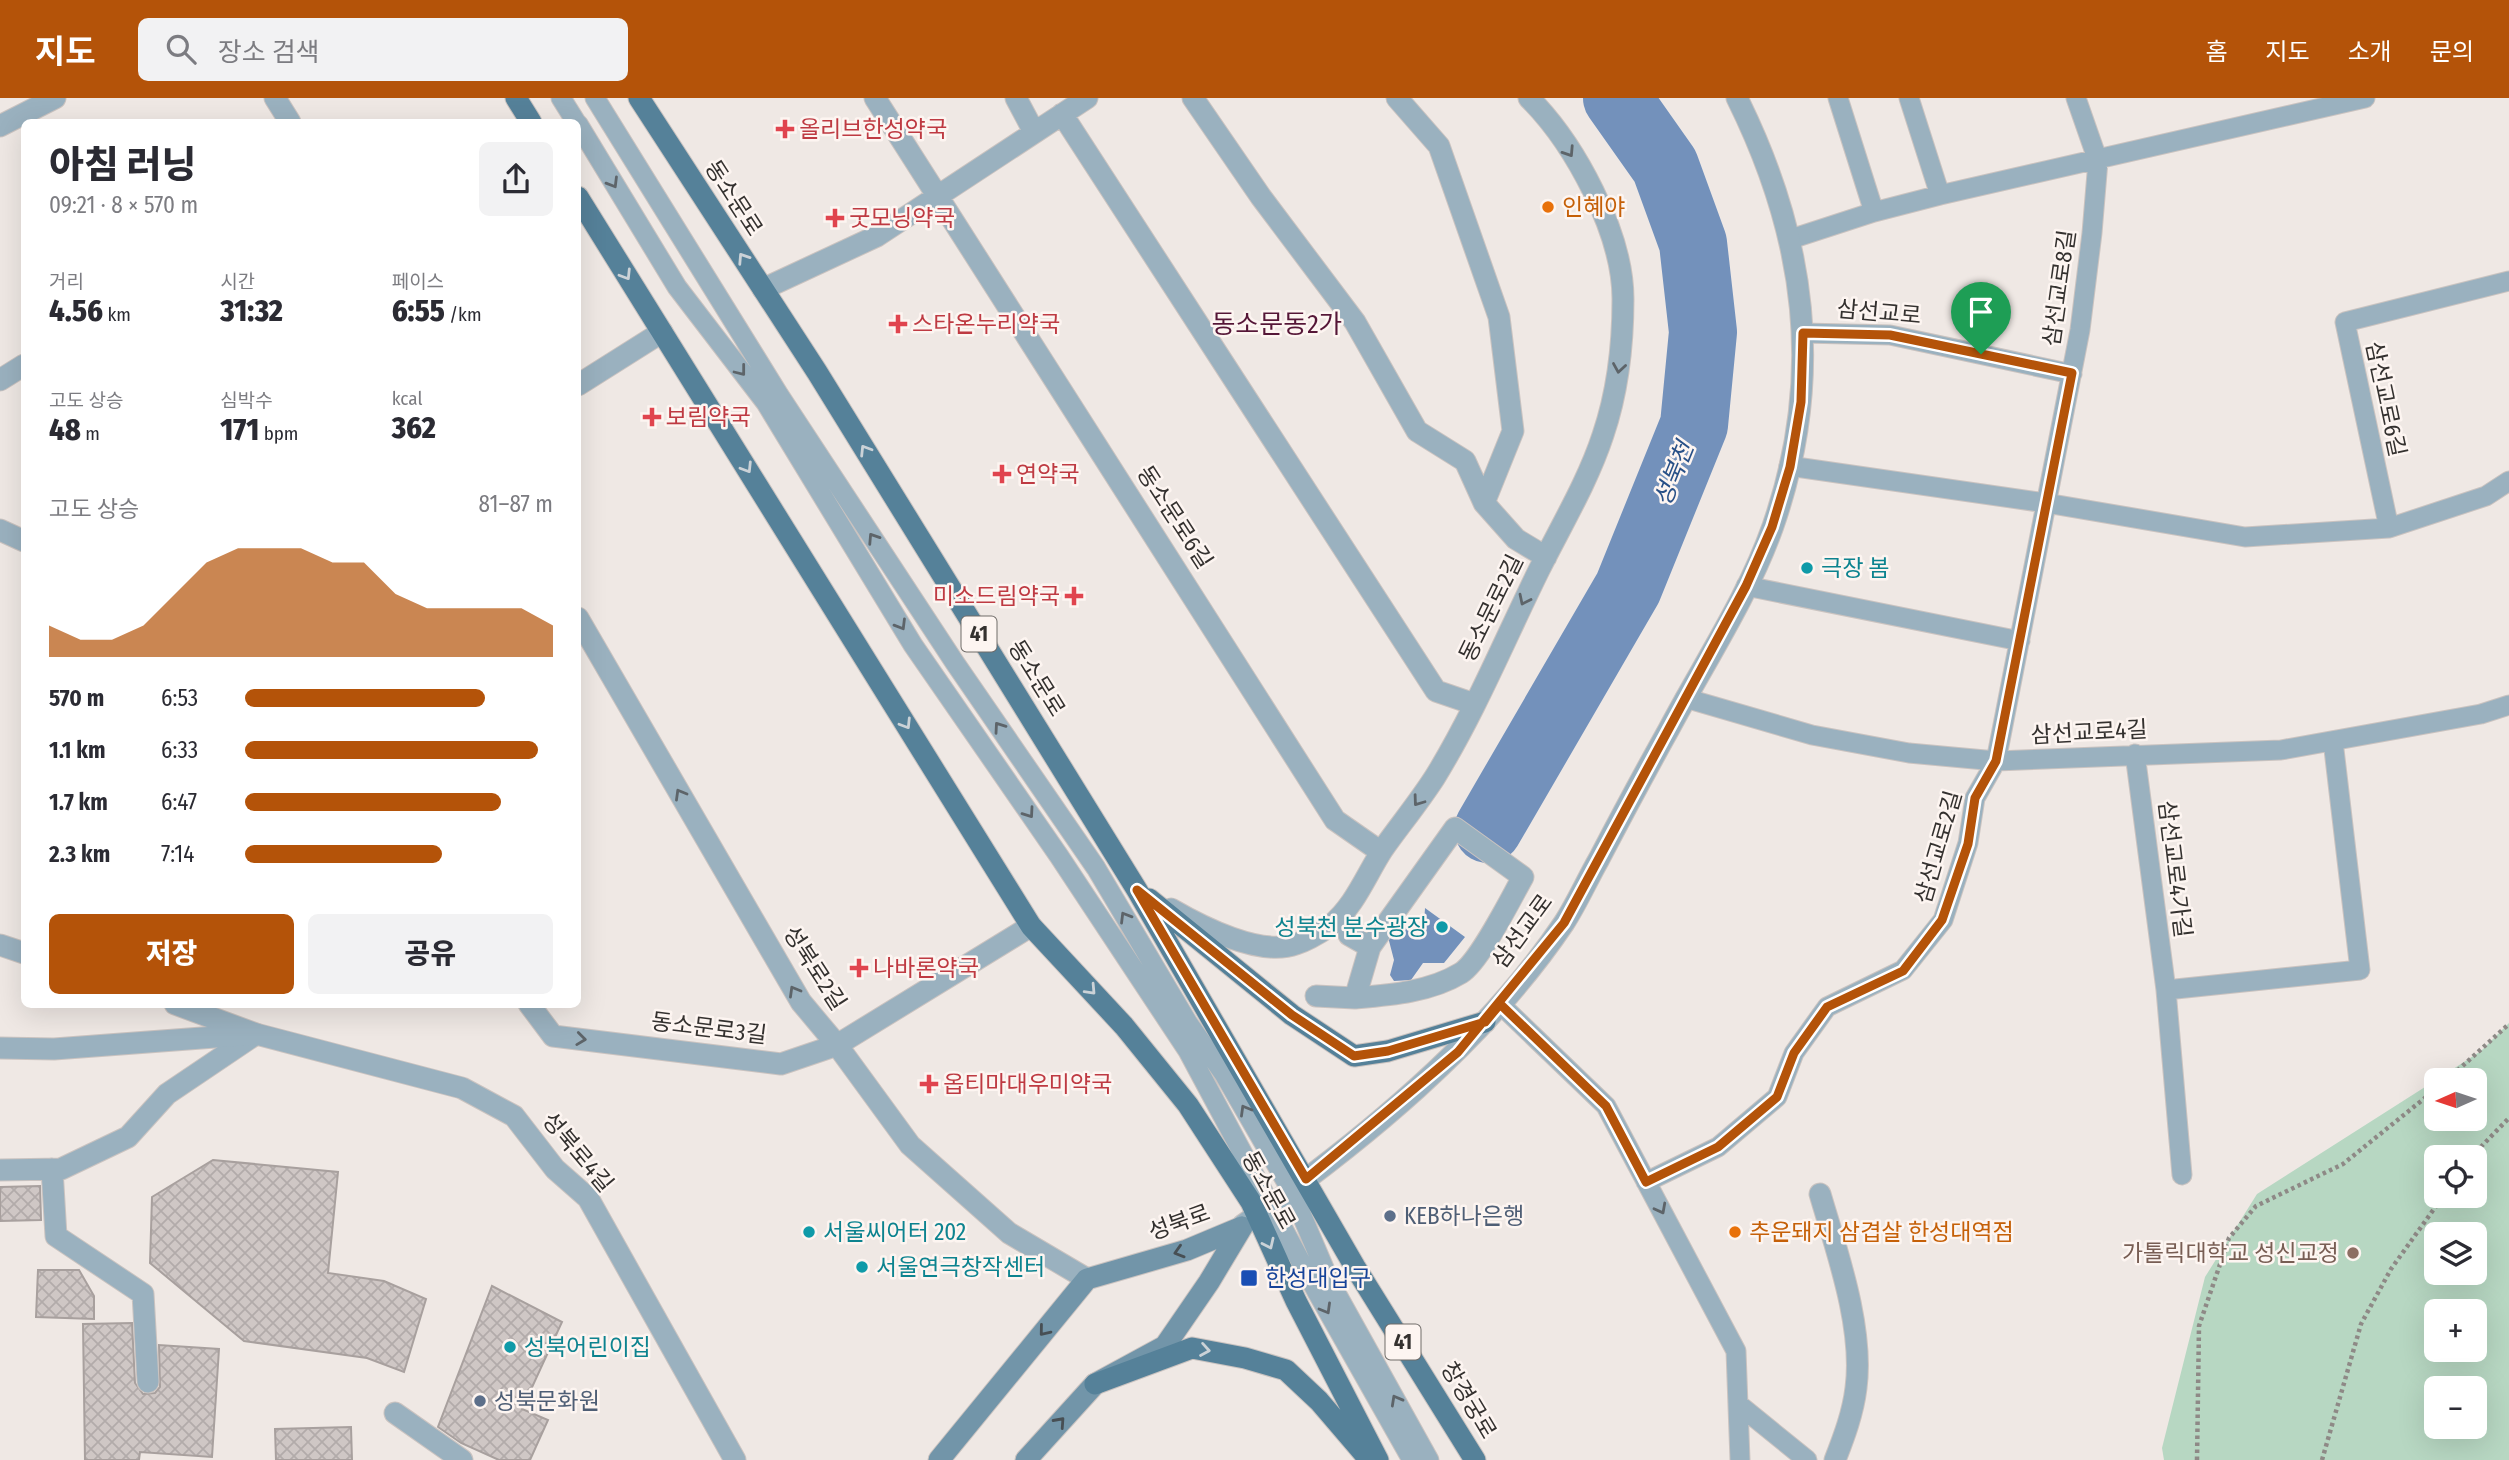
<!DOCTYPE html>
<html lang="ko">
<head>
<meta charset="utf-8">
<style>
	:root { --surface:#fff; --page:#f2f2f3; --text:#2b2b33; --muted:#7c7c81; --accent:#b45309 }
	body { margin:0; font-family:"Fira Sans Condensed","Noto Sans KR",sans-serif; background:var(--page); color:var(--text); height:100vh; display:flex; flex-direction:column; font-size:26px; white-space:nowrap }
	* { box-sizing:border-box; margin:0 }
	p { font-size:23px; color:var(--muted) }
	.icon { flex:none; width:38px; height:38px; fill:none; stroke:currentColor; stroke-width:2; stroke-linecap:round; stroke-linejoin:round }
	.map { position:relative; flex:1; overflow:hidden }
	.drawer { position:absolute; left:21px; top:21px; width:560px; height:889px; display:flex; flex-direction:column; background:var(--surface); border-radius:10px; box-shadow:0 7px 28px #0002 }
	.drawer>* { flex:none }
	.needle { width:46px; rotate:267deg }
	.tools { position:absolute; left:2424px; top:970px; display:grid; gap:14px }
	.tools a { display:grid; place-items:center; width:63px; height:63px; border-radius:10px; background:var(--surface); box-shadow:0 7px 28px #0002; font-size:35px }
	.pin { position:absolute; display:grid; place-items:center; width:60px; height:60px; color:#fff; margin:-72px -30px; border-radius:50% 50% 50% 0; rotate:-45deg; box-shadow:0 0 7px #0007 }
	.pin .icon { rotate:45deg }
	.round { display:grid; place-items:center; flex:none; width:74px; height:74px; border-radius:10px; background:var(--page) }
	.head { display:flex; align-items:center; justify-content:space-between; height:119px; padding:0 28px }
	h1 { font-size:38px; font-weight:800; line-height:52px }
	.figures { display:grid; grid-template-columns:repeat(3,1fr); gap:10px; height:119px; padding:7px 28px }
	.figures div { display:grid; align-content:center }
	.figures b { font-size:30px; font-weight:800 }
	.figures small { font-size:19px; font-weight:400 }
	.figures p { font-size:19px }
	.chart { height:196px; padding:14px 28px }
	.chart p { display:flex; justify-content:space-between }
	.chart svg { width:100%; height:126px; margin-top:7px; fill:var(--accent); opacity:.7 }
	.action { display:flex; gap:14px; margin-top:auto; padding:14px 28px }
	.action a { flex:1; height:80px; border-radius:10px; background:var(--accent); color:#fff; font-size:28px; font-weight:800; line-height:80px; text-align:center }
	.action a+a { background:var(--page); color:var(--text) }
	ul { padding:0 28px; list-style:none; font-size:23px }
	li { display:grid; grid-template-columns:112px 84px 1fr; align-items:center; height:52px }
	li i { height:18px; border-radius:9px; background:var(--accent) }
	header { display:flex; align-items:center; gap:42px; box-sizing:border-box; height:98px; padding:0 35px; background:var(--accent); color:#fff }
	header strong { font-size:33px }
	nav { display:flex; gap:38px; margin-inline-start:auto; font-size:24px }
	.search { width:490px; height:63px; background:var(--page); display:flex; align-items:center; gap:18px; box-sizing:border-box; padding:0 24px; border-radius:10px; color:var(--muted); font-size:26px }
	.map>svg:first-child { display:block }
	.park { fill:#b7d7c2; fill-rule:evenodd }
	.water { fill:#7391bb }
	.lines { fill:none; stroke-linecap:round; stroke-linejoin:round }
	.river { stroke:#7391bb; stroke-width:68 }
	.building { fill:url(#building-cross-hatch); stroke:#a8a09e; stroke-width:2 }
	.service-casing { stroke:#cac3c0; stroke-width:21 }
	.pedestrian-casing { stroke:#cac3c0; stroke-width:23 }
	.minor-casing { stroke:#cac3c0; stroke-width:23 }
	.tertiary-casing { stroke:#cac3c0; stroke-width:23 }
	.secondary-casing { stroke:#cac3c0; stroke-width:23 }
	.primary-casing { stroke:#cac3c0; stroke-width:23 }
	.path { stroke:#8e8986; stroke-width:4.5; stroke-dasharray:3.5 3.5; stroke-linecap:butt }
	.service { stroke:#9ab1bf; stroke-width:19 }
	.pedestrian { stroke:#9ab1bf; stroke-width:21 }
	.minor { stroke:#9ab1bf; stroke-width:21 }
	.tertiary { stroke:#9ab1bf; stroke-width:21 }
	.secondary { stroke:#7295a9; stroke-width:21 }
	.primary { stroke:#558199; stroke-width:21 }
	.oneway { stroke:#5d6469 }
	.oneway2 { stroke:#cbd2d7 }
	.oneway3 { stroke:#474f54 }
	.route-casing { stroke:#fff; stroke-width:14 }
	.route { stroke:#b45309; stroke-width:9 }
	.health-dot { fill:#e0444e; stroke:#fdf5f1; stroke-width:2.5 }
	.food-dot { fill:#e8710a; stroke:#fdf5f1; stroke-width:2.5 }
	.culture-dot { fill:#0f9aa8; stroke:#fdf5f1; stroke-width:2.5 }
	.service-dot { fill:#5c6f8a; stroke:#fdf5f1; stroke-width:2.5 }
	.education-dot { fill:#8d6e63; stroke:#fdf5f1; stroke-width:2.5 }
	.transit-dot { fill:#1a4fb4; stroke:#fdf5f1; stroke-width:2.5 }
	.labels { text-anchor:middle; stroke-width:5; stroke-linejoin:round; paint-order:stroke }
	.shield { fill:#fdf5f1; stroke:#706c69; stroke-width:2 }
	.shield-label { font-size:21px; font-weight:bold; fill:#34312f }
	.health-label { font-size:23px; fill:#be3a42; stroke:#fdf5f1; text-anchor:start }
	.street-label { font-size:23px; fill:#34312f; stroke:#fdf5f1 }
	.food-label { font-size:23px; fill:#c56008; stroke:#fdf5f1; text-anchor:start }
	.culture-label { font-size:23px; fill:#0d838f; stroke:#fdf5f1; text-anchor:start }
	.service-label { font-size:23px; fill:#4e5e75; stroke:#fdf5f1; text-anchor:start }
	.education-label { font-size:23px; fill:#785e54; stroke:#fdf5f1; text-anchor:end }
	.transit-label { font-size:23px; fill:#164399; stroke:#fdf5f1; text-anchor:start }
	.water-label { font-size:24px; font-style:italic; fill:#285087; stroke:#fdf5f1 }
	.quarter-label { font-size:26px; fill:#551637; stroke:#fdf5f1 }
</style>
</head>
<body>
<header>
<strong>지도</strong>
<div class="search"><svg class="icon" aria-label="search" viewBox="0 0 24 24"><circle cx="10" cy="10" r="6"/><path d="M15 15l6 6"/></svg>장소 검색</div>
<nav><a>홈</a><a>지도</a><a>소개</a><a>문의</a></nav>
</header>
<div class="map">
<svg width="2509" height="1362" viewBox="0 0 2509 1362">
	<defs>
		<pattern id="building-cross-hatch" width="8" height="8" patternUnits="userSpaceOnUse" patternTransform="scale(1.75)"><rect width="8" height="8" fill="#cfc7c5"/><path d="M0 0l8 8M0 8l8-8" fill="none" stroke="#b2abaa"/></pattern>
	</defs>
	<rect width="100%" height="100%" fill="#efe8e4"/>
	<path class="park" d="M 2509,925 L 2509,1362 L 2164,1362 L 2162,1350 L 2205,1179 L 2257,1096 L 2436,982 L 2436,1020 L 2474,1020 L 2474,982 L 2436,982 L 2481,953 ZM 2436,1059 L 2474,1059 L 2474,1097 L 2436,1097 ZM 2436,1136 L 2474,1136 L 2474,1174 L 2436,1174 ZM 2436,1213 L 2474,1213 L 2474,1251 L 2436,1251 ZM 2436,1290 L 2474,1290 L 2474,1328 L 2436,1328 Z"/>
	<path class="water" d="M 1425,810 L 1465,839 L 1444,865 L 1423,865 L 1411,882 L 1394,883 L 1390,877 L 1394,862 L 1388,839 L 1395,828 L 1405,826 L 1420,832 L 1424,827 Z"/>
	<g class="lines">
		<path class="river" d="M 1488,731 L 1628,490 L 1694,327 L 1703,234 L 1693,145 L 1665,68 L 1617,0"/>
	</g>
	<path class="building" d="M 213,1062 L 338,1074 L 328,1175 L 384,1183 L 426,1201 L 404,1274 L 367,1260 L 244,1243 L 150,1165 L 152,1099 Z
		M 40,1088 L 41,1122 L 0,1123 L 0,1089 Z
		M 38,1172 L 79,1172 L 94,1198 L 94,1221 L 36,1219 Z
		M 492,1188 L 562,1224 L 522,1311 L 548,1322 L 530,1362 L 499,1362 L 461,1345 L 438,1329 Z
		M 132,1225 L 135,1285 L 143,1296 L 155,1295 L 160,1289 L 159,1247 L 219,1251 L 212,1359 L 140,1354 L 139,1362 L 85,1362 L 83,1226 Z
		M 351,1329 L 352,1362 L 276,1362 L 275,1331 Z"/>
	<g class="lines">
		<defs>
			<path id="service" d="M 561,0 L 576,24
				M 595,0 L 779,297 L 955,565 L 1096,770 L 1188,925 L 1224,976 L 1291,1092 L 1330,1184 L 1429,1362
				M 1838,0 L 1874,114
				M 1909,0 L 1940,97
				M 578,26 L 677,189 L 766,305 L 913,547 L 1059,758 L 1188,953 L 1317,1194 L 1412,1362
				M 1791,141 L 1874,114 L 1940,97 L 2365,0
				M 1803,235 L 1890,237 L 2072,276
				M 1789,368 L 2046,405 L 2245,439 L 2389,430 L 2486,398 L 2509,383
				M 2389,430 L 2345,224 L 2509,183
				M 1746,488 L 2020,543
				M 1685,600 L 1812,637 L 1909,655 L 1996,663 L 2281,652 L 2481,616 L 2509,607
				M 2135,656 L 2166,892 L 2182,1077
				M 2166,892 L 2360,872 L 2333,643
				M 1500,906 L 1606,1008 L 1736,1253 L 1740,1362
				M 1646,1084 L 1718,1049 L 1777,999 L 1794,955 L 1827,909 L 1903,872 L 1943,822 L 1968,745 L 1975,700 L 1996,663 L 2080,232 L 2092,135 L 2098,63 L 2076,0
				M 1738,1306 L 1807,1362"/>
			<path id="pedestrian" d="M 1316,898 L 1355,900 L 1370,849 L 1349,837
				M 1355,900 C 1390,897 1430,894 1461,875 C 1480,863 1510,802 1523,779 L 1455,730 L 1370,849"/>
			<path id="minor" d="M 275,0 L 290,24
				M 875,0 L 1335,722 L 1381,754
				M 1016,0 L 1034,34
				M 1193,0 L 1261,99 L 1355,224 L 1417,333 L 1465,363 L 1484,405 L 1516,441 L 1546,459
				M 1397,0 L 1439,48 L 1499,219 L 1513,333 L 1484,405
				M 1062,16 L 1436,593 L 1474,606
				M 0,28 L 55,0
				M 763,191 L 877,138 L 1087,0
				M 0,282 L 24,267
				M 578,287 L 662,234
				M 0,432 L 24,443
				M 578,520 L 801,904 L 837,947 L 910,1047 L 1009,1135 L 1087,1181
				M 1171,811 C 1202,829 1261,859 1296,846 C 1306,843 1321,834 1330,828 C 1355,808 1366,777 1383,751 C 1400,727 1419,704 1435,679 C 1475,614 1505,541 1539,472 C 1561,428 1588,383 1603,337 C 1618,293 1623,247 1623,201 C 1623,135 1575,46 1529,0
				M 0,847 L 24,855
				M 175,906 L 256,936
				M 529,906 L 553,938 L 781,966 L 837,947 L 1031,828
				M 52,1071 L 56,1138 L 143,1196 L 148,1284
				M 0,1072 L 61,1071 L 128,1039 L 167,996 L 256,936
				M 1820,1096 C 1837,1154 1864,1230 1856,1290 C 1853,1315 1844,1339 1835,1362
				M 395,1315 L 462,1362"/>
			<path id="tertiary" d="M 0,950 L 54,951 L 256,936 L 462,990 L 514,1018 L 555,1071 L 588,1100 L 735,1362
				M 1243,1127 C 1360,1045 1484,944 1564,825 C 1577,805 1587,782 1599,761 C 1622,717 1645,674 1669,631 C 1704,565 1748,499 1773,428 C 1825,278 1806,139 1737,0"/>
			<path id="secondary" d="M 939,1362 L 1087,1181 L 1187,1152 L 1242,1129
				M 1026,1362 L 1095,1286 L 1165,1248 L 1209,1184 L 1242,1129"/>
			<path id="primary" d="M 516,0 L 531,24
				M 639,0 L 817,274 L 1137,792 L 1355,1169 L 1475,1362
				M 578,99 L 1031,828 L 1124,928 L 1188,1007 L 1251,1104 L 1296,1203 L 1378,1362
				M 1149,801 L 1292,917 L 1354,958 L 1388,953 L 1485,924
				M 1095,1286 L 1192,1250 L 1245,1260 L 1286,1272 L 1319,1303 L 1367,1359"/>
		</defs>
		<use href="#service" class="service-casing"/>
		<use href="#pedestrian" class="pedestrian-casing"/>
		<use href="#minor" class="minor-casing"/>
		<use href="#tertiary" class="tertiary-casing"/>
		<use href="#secondary" class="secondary-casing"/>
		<use href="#primary" class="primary-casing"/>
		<path class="path" d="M 2447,982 L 2509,926
			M 2471,1059 L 2509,1020
			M 2197,1362 L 2199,1228 L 2229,1140 L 2256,1108 L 2343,1066 L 2436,991
			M 2322,1362 L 2361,1226 L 2391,1171 L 2444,1097"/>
		<use href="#service" class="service"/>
		<use href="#pedestrian" class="pedestrian"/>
		<use href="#minor" class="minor"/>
		<use href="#tertiary" class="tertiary"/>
		<use href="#secondary" class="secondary"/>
		<use href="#primary" class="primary"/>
	</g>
	<defs><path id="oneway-chevron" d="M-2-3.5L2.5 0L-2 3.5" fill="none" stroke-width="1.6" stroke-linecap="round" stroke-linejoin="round" transform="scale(1.75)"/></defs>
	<g class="oneway">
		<use href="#oneway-chevron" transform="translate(1569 54) rotate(57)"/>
		<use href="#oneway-chevron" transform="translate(613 85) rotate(59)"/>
		<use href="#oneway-chevron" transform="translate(1619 270) rotate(99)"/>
		<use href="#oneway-chevron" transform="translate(741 273) rotate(52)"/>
		<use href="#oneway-chevron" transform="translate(873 440) rotate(-123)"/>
		<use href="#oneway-chevron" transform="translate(1524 502) rotate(116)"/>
		<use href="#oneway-chevron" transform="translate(901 527) rotate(59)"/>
		<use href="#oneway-chevron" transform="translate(999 629) rotate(-125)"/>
		<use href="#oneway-chevron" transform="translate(680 696) rotate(-120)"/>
		<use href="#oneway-chevron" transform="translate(1418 703) rotate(126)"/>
		<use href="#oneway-chevron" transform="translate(1029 715) rotate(55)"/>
		<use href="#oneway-chevron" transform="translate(1125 819) rotate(-121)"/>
		<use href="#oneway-chevron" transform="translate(794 893) rotate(-120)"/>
		<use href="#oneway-chevron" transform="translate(581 941) rotate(7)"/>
		<use href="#oneway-chevron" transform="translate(1245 1012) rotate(-120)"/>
		<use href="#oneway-chevron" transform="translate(1661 1111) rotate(62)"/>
		<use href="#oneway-chevron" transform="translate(1326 1211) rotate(60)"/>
		<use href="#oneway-chevron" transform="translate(1396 1302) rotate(-119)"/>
	</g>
	<g class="oneway2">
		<use href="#oneway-chevron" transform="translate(743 160) rotate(-123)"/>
		<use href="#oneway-chevron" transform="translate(626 177) rotate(58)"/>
		<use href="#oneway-chevron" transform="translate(865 352) rotate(-122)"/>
		<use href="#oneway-chevron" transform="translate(747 370) rotate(58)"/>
		<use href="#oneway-chevron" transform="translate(906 626) rotate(58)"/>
		<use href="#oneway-chevron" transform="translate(1091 892) rotate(47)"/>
		<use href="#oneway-chevron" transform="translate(1269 1146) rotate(65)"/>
		<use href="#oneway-chevron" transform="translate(1205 1252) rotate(10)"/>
	</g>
	<g class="oneway3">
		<use href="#oneway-chevron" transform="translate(1179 1154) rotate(163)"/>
		<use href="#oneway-chevron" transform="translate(1044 1233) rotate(129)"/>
		<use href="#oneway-chevron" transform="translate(1060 1324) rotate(-48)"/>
	</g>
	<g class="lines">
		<defs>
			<path id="route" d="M 1981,256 L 1890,237 L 1803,235 L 1801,304 L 1790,369 L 1772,429 L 1746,488 L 1564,825 L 1458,954 L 1306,1081 L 1137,792 L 1292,917 L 1354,958 L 1388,953 L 1485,924 L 1500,906 L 1606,1008 L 1646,1084 L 1718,1049 L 1777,999 L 1794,955 L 1827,909 L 1903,873 L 1942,822 L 1968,746 L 1975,700 L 1996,663 L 2072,275 L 1981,256"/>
		</defs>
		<use href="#route" class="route-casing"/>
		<use href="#route" class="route"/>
	</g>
	<g class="health-dot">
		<path d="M781.5 20.5h7v7h7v7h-7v7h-7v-7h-7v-7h7z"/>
		<path d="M831.5 109.5h7v7h7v7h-7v7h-7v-7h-7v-7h7z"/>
		<path d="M894.5 215.5h7v7h7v7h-7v7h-7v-7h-7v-7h7z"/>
		<path d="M648.5 308.5h7v7h7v7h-7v7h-7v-7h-7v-7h7z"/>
		<path d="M998.5 365.5h7v7h7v7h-7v7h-7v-7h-7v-7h7z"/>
		<path d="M1070.5 487.5h7v7h7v7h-7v7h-7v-7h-7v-7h7z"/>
		<path d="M855.5 859.5h7v7h7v7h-7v7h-7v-7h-7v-7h7z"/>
		<path d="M925.5 975.5h7v7h7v7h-7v7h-7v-7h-7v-7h7z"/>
	</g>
	<g class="food-dot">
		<circle cx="1548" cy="109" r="7"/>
		<circle cx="1735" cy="1134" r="7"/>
	</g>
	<g class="culture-dot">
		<circle cx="1807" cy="470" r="7"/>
		<circle cx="1442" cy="829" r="7"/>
		<circle cx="809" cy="1134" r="7"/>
		<circle cx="862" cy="1169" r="7"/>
		<circle cx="510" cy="1249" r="7"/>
	</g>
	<g class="service-dot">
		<circle cx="1390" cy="1118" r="7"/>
		<circle cx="480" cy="1303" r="7"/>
	</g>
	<circle class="education-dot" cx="2353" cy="1155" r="7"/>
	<rect class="transit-dot" x="1240" y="1171" width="18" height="18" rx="3.5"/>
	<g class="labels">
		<g class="shield">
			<rect x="961.5" y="518.5" width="35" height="35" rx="5"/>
			<rect x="1385.5" y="1226.5" width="35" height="35" rx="5"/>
		</g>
		<g class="shield-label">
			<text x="979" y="543">41</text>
			<text x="1403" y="1251">41</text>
		</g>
		<g class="health-label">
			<text x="799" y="39">올리브한성약국</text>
			<text x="849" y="128">굿모닝약국</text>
			<text x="912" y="234">스타온누리약국</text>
			<text x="666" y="327">보림약국</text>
			<text x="1016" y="384">연약국</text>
			<text x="1060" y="506" text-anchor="end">미소드림약국</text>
			<text x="873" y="878">나바론약국</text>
			<text x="943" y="994">옵티마대우미약국</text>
		</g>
		<g class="street-label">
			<text transform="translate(734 100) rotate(57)" y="8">동소문로</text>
			<text transform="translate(2059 190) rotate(-82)" y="8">삼선교로8길</text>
			<text transform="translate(1879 214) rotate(5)" y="8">삼선교로</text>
			<text transform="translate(2386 301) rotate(78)" y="8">삼선교로6길</text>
			<text transform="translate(1175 419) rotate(57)" y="8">동소문로6길</text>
			<text transform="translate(1491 510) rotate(-64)" y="8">동소문로2길</text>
			<text transform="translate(1037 580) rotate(58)" y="8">동소문로</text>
			<text transform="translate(2089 634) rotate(-3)" y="8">삼선교로4길</text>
			<text transform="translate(1938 749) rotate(-74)" y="8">삼선교로2길</text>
			<text transform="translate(2175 771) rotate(83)" y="8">삼선교로4가길</text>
			<text transform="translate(1522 833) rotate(-54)" y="8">삼선교로</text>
			<text transform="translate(815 870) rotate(57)" y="8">성북로2길</text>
			<text transform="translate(709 930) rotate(7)" y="8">동소문로3길</text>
			<text transform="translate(578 1054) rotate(50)" y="8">성북로4길</text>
			<text transform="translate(1269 1092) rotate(61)" y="8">동소문로</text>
			<text transform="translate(1179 1124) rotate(-20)" y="8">성북로</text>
			<text transform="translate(1469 1302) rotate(59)" y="8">창경궁로</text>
		</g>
		<g class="food-label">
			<text x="1562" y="117">인혜야</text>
			<text x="1749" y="1142">추운돼지 삼겹살 한성대역점</text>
		</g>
		<g class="culture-label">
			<text x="1821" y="478">극장 봄</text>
			<text x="1428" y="837" text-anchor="end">성북천 분수광장</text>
			<text x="823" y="1142">서울씨어터 202</text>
			<text x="876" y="1177">서울연극창작센터</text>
			<text x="524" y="1257">성북어린이집</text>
		</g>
		<g class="service-label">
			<text x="1404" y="1126">KEB하나은행</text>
			<text x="494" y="1311">성북문화원</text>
		</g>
		<g class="education-label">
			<text x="2339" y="1163">가톨릭대학교 성신교정</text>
		</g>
		<g class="transit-label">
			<text x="1265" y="1188">한성대입구</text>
		</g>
		<g class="water-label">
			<text transform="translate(1674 376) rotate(-68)" y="8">성북천</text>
		</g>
		<g class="quarter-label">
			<text x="1277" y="235">동소문동2가</text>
		</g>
	</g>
</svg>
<div class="tools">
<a><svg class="needle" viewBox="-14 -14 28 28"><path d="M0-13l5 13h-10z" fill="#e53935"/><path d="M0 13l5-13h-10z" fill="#7c7c81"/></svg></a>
<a><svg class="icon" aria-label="locate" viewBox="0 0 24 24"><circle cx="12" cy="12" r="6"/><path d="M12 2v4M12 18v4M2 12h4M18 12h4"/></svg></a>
<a><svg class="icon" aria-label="layers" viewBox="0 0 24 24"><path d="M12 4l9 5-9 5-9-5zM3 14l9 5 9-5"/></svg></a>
<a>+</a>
<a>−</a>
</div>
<div class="pin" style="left:1981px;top:256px;background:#1e9e55"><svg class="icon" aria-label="arrive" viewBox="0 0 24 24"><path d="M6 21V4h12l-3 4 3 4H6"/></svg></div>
<section class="drawer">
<div class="head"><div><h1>아침 러닝</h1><p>09:21 · 8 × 570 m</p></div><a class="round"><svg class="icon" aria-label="share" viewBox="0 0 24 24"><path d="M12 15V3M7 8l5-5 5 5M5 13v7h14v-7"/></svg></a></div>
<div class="figures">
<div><p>거리</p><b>4.56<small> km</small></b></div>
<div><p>시간</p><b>31:32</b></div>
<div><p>페이스</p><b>6:55<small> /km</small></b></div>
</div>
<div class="figures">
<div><p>고도 상승</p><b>48<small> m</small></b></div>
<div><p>심박수</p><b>171<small> bpm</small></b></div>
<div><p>kcal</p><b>362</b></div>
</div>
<div class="chart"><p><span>고도 상승</span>81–87 m</p>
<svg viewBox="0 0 160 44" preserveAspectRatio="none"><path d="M0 44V33L10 38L20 38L30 33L40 22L50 11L60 6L70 6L80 6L90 11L100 11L110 22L120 27L130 27L140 27L150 27L160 33V44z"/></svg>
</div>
<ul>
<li><b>570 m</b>6:53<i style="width:78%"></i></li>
<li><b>1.1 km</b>6:33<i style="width:95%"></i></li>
<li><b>1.7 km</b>6:47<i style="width:83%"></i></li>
<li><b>2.3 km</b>7:14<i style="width:64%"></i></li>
</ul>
<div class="action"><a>저장</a><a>공유</a></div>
</section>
</div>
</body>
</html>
